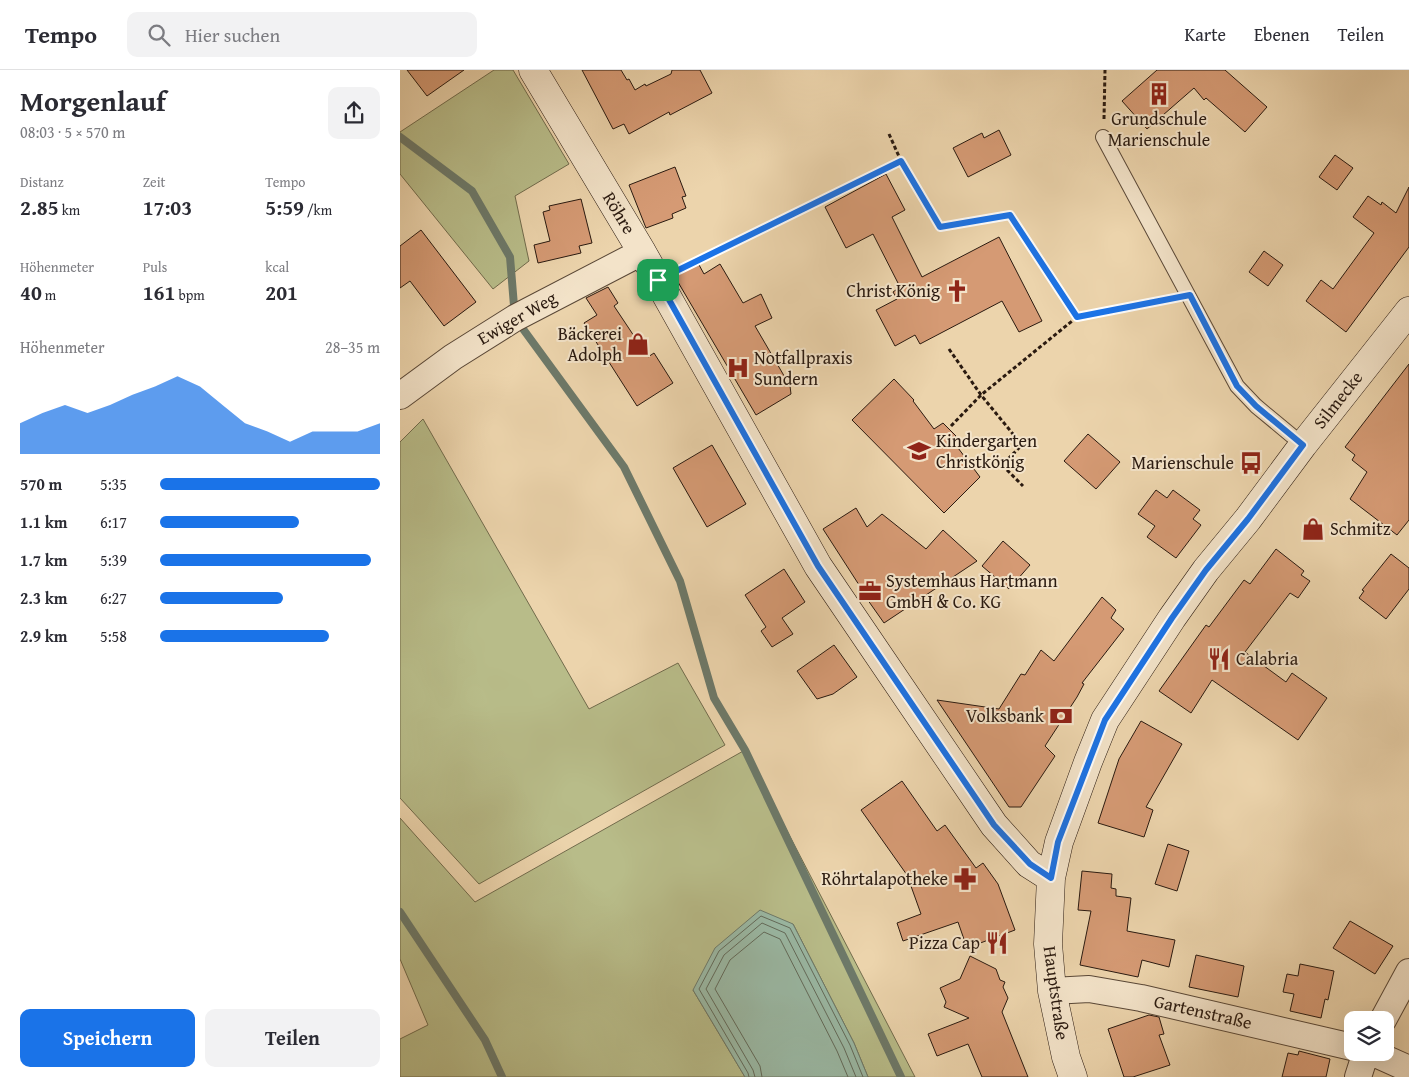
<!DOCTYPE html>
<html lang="de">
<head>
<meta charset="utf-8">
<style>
	:root { --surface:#fff; --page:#f2f2f3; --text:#2b2b33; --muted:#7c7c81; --line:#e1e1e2; --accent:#1a73e8 }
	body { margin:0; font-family:"Gentium Book Plus",serif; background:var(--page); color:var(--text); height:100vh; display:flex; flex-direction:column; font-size:19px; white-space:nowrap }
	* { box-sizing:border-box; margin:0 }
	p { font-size:16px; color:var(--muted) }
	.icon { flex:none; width:28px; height:28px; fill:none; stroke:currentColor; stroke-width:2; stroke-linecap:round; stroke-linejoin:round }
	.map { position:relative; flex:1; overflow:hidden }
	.details { display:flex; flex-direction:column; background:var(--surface); width:400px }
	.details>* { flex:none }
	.buttons { position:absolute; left:944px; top:941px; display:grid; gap:10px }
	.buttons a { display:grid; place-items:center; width:50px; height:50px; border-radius:10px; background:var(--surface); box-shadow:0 5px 20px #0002; font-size:25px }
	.pin { position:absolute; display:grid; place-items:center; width:42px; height:42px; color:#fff; margin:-21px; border-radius:10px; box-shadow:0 2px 8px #0006 }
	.round { display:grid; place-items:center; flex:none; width:52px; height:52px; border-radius:10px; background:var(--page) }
	.head { display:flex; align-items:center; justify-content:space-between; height:85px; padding:0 20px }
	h1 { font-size:28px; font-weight:600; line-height:38px }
	.metrics { display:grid; grid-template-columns:repeat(3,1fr); gap:8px; height:85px; padding:5px 20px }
	.metrics div { display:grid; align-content:center }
	.metrics b { font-size:21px; font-weight:600 }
	.metrics small { font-size:14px; font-weight:400 }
	.metrics p { font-size:14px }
	.chart { height:140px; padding:10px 20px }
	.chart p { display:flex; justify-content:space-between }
	.chart svg { width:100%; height:90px; margin-top:5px; fill:var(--accent); opacity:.7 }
	.primary-button { display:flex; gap:10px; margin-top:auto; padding:10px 20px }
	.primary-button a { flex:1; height:58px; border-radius:10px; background:var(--accent); color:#fff; font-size:20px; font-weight:600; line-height:58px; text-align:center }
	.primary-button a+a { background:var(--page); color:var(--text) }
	ul { padding:0 20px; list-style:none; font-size:16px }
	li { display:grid; grid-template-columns:80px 60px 1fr; align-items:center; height:38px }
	li i { height:12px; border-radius:6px; background:var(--accent) }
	header { display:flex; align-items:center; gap:30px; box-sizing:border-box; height:70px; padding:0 25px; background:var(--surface); border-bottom:1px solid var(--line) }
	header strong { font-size:24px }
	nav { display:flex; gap:28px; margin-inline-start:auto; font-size:18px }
	.search { width:350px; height:45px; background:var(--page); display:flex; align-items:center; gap:12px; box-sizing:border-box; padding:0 18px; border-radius:10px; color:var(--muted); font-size:19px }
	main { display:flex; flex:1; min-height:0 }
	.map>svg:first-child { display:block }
	.green { fill:#b8bc89; stroke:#716b4c }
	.water { fill:#9ab9a5; stroke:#6d7969 }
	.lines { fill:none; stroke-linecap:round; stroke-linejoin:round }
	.shore { stroke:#626a5a; stroke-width:1 }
	.stream { stroke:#6d7969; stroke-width:8 }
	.building { fill:#d59a74; stroke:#2a1a10 }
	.service-casing { stroke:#5a4837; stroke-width:16 }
	.minor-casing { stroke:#5a4837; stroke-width:28 }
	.secondary-casing { stroke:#2a1a10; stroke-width:29 }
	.path { stroke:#2a1a10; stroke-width:3; stroke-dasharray:4 2.5; stroke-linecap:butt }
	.service { stroke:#f3e3c9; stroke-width:14 }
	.minor { stroke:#f3e3c9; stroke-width:26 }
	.secondary { stroke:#f3e3c9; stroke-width:28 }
	.route-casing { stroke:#fff; stroke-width:10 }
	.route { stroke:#1a73e8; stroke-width:6 }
	.labels { text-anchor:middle; stroke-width:4; stroke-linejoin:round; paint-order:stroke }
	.poi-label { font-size:18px; fill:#2a1a10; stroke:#f3e3c9; text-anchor:end }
	.street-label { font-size:18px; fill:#2a1a10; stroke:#f3e3c9 }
</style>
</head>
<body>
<header>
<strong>Tempo</strong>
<div class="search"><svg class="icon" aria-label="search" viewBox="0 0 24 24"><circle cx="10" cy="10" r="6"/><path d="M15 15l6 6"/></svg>Hier suchen</div>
<nav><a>Karte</a><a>Ebenen</a><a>Teilen</a></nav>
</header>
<main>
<section class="details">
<div class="head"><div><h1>Morgenlauf</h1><p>08:03 · 5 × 570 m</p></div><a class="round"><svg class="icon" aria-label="share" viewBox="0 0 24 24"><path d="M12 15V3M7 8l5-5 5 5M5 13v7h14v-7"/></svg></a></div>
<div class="metrics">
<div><p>Distanz</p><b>2.85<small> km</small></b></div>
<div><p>Zeit</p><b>17:03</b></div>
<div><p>Tempo</p><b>5:59<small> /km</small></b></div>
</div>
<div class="metrics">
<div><p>Höhenmeter</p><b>40<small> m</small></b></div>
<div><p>Puls</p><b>161<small> bpm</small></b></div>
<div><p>kcal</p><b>201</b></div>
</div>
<div class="chart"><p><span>Höhenmeter</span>28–35 m</p>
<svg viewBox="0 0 160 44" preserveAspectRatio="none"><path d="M0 44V29L10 24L20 20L30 24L40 20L50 15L60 11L70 6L80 11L90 20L100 29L110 33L120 38L130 33L140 33L150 33L160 29V44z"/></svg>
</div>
<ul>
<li><b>570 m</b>5:35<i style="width:100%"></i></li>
<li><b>1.1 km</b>6:17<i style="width:63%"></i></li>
<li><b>1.7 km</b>5:39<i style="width:96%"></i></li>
<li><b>2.3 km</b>6:27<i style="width:56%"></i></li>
<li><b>2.9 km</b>5:58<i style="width:77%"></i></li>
</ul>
<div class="primary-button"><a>Speichern</a><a>Teilen</a></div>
</section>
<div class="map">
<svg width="1009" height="1007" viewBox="0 0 1009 1007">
	<rect width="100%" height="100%" fill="#ecd4ac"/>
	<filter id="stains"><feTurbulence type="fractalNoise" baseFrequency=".004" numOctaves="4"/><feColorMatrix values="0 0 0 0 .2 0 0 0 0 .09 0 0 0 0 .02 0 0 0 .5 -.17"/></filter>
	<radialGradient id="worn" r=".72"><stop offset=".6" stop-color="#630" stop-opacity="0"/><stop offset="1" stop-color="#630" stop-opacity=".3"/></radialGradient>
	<path class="green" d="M 94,0 L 113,0 L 169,94 L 115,126 L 129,191 L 93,219 L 0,104 L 0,62 Z
		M 23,349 L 189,639 L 278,593 L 325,675 L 79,814 L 0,728 L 0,372 Z
		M 345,680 L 515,1007 L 468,1007 L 454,973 L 393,854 L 293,920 L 345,1007 L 0,1007 L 0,969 L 28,955 L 0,889 L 0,748 L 75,832 Z"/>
	<path class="water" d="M 360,840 L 393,854 L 454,973 L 468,1007 L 345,1007 L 293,920 L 315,878 Z"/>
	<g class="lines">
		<path class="shore" d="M 349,1007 L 348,1003 L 299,919 L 319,881 L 361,846 L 390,858 L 450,975 L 463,1007
			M 355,1007 L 353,1000 L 306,919 L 324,885 L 362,853 L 385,863 L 444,978 L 456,1007
			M 362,1007 L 360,996 L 315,919 L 330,890 L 364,862 L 380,869 L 437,981 L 448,1007"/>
		<path class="stream" d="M 0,67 L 72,121 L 110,187 L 115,248 L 224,397 L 280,511 L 314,628 L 345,680 L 501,1007
			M 0,842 L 85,970 L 102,1007"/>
	</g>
	<path class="building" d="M 7,0 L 64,0 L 27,26 Z
		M 182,0 L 221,0 L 227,10 L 229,9 L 235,20 L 245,14 L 246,16 L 271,4 L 272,0 L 300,0 L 312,23 L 270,45 L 269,42 L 229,64 L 224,54 L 213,59 Z
		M 757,0 L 825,0 L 867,37 L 845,62 L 806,28 L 804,30 L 794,18 L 747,59 L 722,31 Z
		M 599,60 L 611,85 L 568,107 L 553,78 L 582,63 L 584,68 Z
		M 935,85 L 953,98 L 937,120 L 919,107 Z
		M 275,97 L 286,126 L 282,127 L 286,138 L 272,144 L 273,148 L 246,158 L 229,115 Z
		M 486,104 L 505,140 L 492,147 L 522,207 L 599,167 L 642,251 L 619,262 L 602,231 L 520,274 L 515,265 L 495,276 L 476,240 L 497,229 L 493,222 L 500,217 L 473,164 L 446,178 L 425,137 Z
		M 1009,117 L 1009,177 L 946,262 L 906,231 L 921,210 L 933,219 L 974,163 L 953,147 L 968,126 L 981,135 L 982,132 L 996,143 Z
		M 181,129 L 192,173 L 179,176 L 181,183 L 138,193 L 134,175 L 150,171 L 143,142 L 150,140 L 149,136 Z
		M 21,160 L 76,232 L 44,256 L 10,211 L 0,218 L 0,176 Z
		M 864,181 L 883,195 L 868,216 L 849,202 Z
		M 298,193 L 304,204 L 320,194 L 343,233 L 361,224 L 372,248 L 355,256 L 390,316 L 391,324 L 356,345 L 275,207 Z
		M 208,217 L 218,233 L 214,236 L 248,287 L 254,283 L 273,313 L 237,336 L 184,253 L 197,245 L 186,228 Z
		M 1009,294 L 1009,450 L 997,465 L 950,429 L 967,402 L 952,390 L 955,385 L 945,377 Z
		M 494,309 L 514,330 L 513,331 L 534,359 L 543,353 L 556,366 L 552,370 L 580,407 L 544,443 L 452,350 Z
		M 688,364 L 720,392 L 696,419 L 664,391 Z
		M 312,375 L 346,434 L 307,457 L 273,398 Z
		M 756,420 L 767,428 L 773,420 L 800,440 L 793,449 L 801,455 L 776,488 L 747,467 L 755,456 L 738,444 Z
		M 456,438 L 467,457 L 482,444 L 526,479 L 543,460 L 577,491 L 484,553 L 460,519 L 461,518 L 423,459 Z
		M 603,471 L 630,495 L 609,519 L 582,496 Z
		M 876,479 L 904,501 L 901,505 L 910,511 L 898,528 L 890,523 L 845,582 L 886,612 L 892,603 L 927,628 L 898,670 L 812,610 L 791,643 L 759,621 L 806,555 L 809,557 L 844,510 L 850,514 Z
		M 991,484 L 1009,498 L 1009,519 L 986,549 L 959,528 L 964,521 L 962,520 Z
		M 384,499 L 405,532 L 382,548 L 393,564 L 372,577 L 361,561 L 366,557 L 345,525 Z
		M 702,527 L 716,540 L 711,548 L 724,559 L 682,613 L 684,614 L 677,627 L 645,676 L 655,686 L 621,737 L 609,737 L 537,630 L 599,639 L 621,604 L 625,605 L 641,580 L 654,591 Z
		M 434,575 L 457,607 L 433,624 L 417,629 L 397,601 Z
		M 741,651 L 782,674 L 746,737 L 753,740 L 744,767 L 698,753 L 719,689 Z
		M 502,711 L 537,761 L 545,755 L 576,798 L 583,793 L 598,814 L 615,860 L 567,878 L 558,852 L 503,871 L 497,853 L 521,844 L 507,805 L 461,740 Z
		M 768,774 L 789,781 L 777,821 L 755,814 Z
		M 682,801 L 712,804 L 711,818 L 716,819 L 716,826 L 731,828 L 727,861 L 775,870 L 769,897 L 742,890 L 738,907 L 680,895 L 691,841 L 678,840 Z
		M 950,851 L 993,876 L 975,904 L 933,878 Z
		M 796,885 L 844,896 L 838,927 L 789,917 Z
		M 570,886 L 596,899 L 600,910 L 605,912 L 603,917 L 608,928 L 602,942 L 628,1007 L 582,1007 L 568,974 L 537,986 L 528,964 L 569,948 L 544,937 L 546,932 L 540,918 L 560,909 Z
		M 900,894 L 934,901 L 928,930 L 925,929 L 921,948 L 890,941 L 894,924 L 883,922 L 887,904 L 898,906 Z
		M 749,945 L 759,947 L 764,964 L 759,965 L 770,995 L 733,1007 L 724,1007 L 708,959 Z
		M 899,981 L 930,989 L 926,1007 L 882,1007 L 888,983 L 898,985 Z"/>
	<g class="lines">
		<defs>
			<path id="service" d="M 703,67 L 837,316 L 856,336 L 903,375"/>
			<path id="minor" d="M 0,326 L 53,287 L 115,248 L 242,182
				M 652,921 L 689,919 L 741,928 L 952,977
				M 983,950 L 1009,902
				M 971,982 L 1009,999
				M 958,1007 L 966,982"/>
			<path id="secondary" d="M 133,0 L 242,182 L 418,496 L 594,755 L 629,794 L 651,808
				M 673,1007 L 666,987 L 652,921 L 648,874 L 651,808 L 659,772 L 688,692 L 705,650 L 772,548 L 806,500 L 848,449 L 903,375 L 1009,241"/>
		</defs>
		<use href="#service" class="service-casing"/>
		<use href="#minor" class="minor-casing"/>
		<use href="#secondary" class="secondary-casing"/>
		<path class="path" d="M 704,49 L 705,0
			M 489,64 L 501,91 L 540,157 L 610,145 L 677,247 L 769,229
			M 281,198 L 501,91
			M 549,279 L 581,325 L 622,375 L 602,395 L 623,416
			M 551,356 L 581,325 L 677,247"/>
		<use href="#service" class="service"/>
		<use href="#minor" class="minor"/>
		<use href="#secondary" class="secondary"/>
	</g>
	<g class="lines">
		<defs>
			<path id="route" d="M 501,91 L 540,157 L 610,145 L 677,247 L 790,225 L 837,316 L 856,336 L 903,375 L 848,449 L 806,500 L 772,548 L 705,650 L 658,772 L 651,808 L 630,794 L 594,755 L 418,496 L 258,210 Z"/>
		</defs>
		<use href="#route" class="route-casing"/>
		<use href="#route" class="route"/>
	</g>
	<defs>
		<symbol id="building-bare" viewBox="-9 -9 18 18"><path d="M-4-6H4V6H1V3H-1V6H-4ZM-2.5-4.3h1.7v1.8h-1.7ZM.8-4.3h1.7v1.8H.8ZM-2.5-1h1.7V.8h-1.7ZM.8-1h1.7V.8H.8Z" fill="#8f2418" stroke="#f3e3c9" stroke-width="2.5" paint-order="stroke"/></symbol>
		<symbol id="church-bare" viewBox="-9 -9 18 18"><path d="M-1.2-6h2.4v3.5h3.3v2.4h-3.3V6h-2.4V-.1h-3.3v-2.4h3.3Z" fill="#8f2418" stroke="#f3e3c9" stroke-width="2.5" paint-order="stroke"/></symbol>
		<symbol id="shop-bare" viewBox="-9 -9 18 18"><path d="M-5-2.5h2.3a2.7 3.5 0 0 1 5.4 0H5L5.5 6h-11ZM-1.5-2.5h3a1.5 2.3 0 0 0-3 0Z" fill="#8f2418" stroke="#f3e3c9" stroke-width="2.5" paint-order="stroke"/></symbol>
		<symbol id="hospital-bare" viewBox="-9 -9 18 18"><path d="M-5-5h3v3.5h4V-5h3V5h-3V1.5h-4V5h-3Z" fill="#8f2418" stroke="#f3e3c9" stroke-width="2.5" paint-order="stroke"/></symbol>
		<symbol id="school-bare" viewBox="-9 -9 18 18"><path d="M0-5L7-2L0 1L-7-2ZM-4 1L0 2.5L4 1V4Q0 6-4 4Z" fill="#8f2418" stroke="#f3e3c9" stroke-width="2.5" paint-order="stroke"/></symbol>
		<symbol id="bus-bare" viewBox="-9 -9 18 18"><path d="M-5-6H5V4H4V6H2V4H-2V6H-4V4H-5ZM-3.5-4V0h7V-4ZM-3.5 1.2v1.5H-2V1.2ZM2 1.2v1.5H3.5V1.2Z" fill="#8f2418" stroke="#f3e3c9" stroke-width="2.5" paint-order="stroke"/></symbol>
		<symbol id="office-bare" viewBox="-9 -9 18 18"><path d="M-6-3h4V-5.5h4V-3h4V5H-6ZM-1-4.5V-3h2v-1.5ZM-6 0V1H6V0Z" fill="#8f2418" stroke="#f3e3c9" stroke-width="2.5" paint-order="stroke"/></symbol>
		<symbol id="restaurant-bare" viewBox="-9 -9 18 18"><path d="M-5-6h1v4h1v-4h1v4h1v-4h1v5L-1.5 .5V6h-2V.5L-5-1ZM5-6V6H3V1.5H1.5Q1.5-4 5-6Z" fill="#8f2418" stroke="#f3e3c9" stroke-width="2.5" paint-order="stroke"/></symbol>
		<symbol id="bank-bare" viewBox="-9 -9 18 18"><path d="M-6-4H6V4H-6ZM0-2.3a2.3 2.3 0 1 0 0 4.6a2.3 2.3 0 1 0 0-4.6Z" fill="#8f2418" stroke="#f3e3c9" stroke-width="2.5" paint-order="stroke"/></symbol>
		<symbol id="pharmacy-bare" viewBox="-9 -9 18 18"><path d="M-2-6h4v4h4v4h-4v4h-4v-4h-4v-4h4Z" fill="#8f2418" stroke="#f3e3c9" stroke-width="2.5" paint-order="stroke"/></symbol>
	</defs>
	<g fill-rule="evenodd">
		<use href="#building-bare" x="743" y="8" width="32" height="32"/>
		<use href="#church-bare" x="541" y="205" width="32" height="32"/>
		<use href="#shop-bare" x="222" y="258" width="32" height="32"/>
		<use href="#hospital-bare" x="322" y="282" width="32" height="32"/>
		<use href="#school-bare" x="503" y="365" width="32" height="32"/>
		<use href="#bus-bare" x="835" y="377" width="32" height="32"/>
		<use href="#shop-bare" x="897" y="443" width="32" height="32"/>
		<use href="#office-bare" x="454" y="505" width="32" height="32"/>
		<use href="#restaurant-bare" x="803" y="573" width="32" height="32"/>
		<use href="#bank-bare" x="645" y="630" width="32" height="32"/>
		<use href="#pharmacy-bare" x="549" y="793" width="32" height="32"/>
		<use href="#restaurant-bare" x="581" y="857" width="32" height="32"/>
	</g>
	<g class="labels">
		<g class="poi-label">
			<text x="759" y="55" text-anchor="middle">Grundschule<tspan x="759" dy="21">Marienschule</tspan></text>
			<text x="540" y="227">Christ König</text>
			<text x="222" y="270">Bäckerei<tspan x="222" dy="21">Adolph</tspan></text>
			<text x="354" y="294" text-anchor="start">Notfallpraxis<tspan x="354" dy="21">Sundern</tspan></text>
			<text x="536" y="377" text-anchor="start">Kindergarten<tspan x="536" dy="21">Christkönig</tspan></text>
			<text x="834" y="399">Marienschule</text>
			<text x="930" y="465" text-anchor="start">Schmitz</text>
			<text x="486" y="517" text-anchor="start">Systemhaus Hartmann<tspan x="486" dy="21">GmbH &amp; Co. KG</tspan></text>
			<text x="836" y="595" text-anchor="start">Calabria</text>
			<text x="644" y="652">Volksbank</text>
			<text x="548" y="815">Röhrtalapotheke</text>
			<text x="580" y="879">Pizza Cap</text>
		</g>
		<g class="street-label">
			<text transform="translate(219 143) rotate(59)" y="6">Röhre</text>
			<text transform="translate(117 248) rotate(-30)" y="6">Ewiger Weg</text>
			<text transform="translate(938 330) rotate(-52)" y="6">Silmecke</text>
			<text transform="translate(656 923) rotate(82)" y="6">Hauptstraße</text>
			<text transform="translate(803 942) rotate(13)" y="6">Gartenstraße</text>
		</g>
	</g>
	<rect width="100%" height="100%" filter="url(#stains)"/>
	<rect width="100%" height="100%" fill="url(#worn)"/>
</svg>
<div class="buttons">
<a><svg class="icon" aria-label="layers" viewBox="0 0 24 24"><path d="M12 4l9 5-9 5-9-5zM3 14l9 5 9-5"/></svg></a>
</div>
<div class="pin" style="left:258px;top:210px;background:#1e9e55"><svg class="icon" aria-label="arrive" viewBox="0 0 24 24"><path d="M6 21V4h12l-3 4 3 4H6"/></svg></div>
</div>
</main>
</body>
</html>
